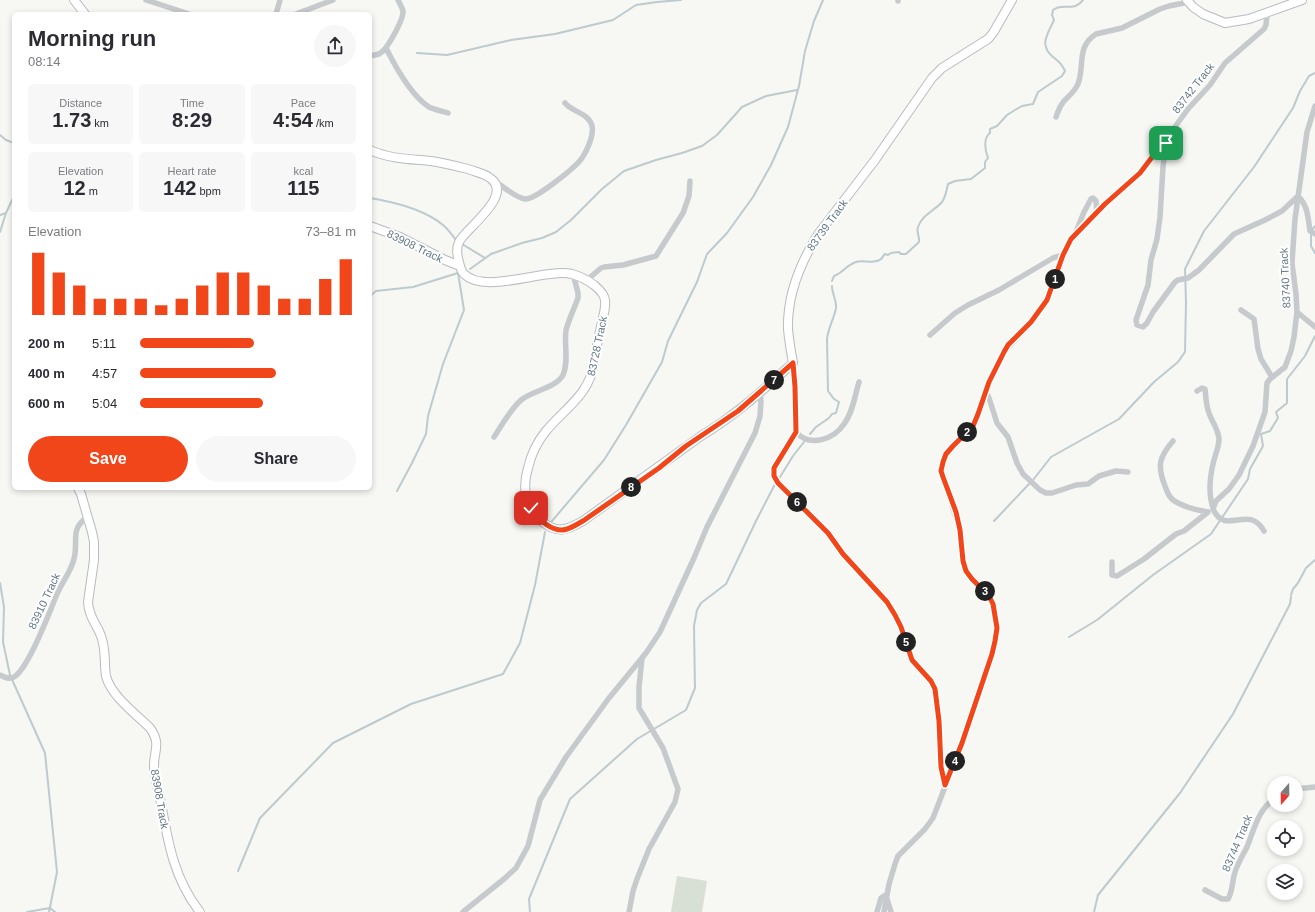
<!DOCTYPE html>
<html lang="en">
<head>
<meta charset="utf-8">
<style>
	:root { --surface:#fff; --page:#f7f7f7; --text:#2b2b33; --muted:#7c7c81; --accent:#f0461a }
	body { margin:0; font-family:Helvetica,sans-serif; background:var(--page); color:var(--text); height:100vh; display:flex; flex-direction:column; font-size:15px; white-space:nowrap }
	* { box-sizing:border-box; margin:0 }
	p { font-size:13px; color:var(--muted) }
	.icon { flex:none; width:22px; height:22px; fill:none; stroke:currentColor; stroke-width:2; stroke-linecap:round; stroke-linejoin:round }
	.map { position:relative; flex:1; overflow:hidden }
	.details { position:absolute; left:12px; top:12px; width:360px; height:478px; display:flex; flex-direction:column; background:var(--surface); border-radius:6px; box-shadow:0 2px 6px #0003 }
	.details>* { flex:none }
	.needle { width:26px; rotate:200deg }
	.controls { position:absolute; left:1267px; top:776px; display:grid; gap:8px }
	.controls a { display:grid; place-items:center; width:36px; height:36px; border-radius:50%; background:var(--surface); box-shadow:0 2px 6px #0003; font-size:20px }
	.pin { position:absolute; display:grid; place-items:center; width:34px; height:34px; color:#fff; margin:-17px; border-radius:8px; box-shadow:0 2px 6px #0006 }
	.km { position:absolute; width:20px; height:20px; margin:-10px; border-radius:50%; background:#222; color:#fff; font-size:11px; line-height:20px; text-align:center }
	.round { display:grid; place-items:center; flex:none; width:42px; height:42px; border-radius:21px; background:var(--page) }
	.summary { display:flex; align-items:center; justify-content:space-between; height:68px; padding:0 16px }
	h1 { font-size:22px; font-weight:800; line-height:30px }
	.stats { display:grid; grid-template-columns:repeat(3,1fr); gap:6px; height:68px; padding:4px 16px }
	.stats div { display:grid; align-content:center; border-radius:6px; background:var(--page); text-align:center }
	.stats b { font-size:20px; font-weight:800 }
	.stats small { font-size:11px; font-weight:400 }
	.stats p { font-size:11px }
	.chart { height:112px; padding:8px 16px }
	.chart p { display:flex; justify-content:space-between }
	.chart svg { width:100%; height:72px; margin-top:4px; stroke:var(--accent); stroke-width:6 }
	.button { display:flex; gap:8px; margin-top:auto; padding:8px 16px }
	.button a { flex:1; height:46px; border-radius:24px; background:var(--accent); color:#fff; font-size:16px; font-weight:800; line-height:46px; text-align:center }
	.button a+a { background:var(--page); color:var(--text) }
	ul { padding:0 16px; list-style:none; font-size:13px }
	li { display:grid; grid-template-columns:64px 48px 1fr; align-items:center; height:30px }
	li i { height:10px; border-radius:5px; background:var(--accent) }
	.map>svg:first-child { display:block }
	.green { fill:#d8dfd4 }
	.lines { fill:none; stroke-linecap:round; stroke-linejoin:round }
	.stream { stroke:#bdcace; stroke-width:2 }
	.secondary-casing { stroke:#b6bcc0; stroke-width:10 }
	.street { stroke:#c6cacd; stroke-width:5.5 }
	.secondary { stroke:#fff; stroke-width:8 }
	.route-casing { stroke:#fff; stroke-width:8 }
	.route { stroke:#f0461a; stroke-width:5 }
	.labels { text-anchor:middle; stroke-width:4; stroke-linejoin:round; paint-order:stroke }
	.street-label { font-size:11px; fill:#637886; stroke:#fff }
</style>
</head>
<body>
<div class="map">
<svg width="1315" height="912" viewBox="0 0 1315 912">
	<rect width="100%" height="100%" fill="#f7f7f3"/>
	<path class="green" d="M 677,876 L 707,881 L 702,912 L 671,912 Z"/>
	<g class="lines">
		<path class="stream" d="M 417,53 L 447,55 L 511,40 L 555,34 L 613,20 L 636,5 L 657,2 L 681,0
			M 0,135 L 6,140 L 14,143
			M 370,198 C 394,202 424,209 443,225 C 448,229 452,235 456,240
			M 0,215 L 6,213
			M 1312,230 L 1315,226
			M 0,232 L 6,213 L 14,196
			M 1311,233 L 1311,246 L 1315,253
			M 462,244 L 485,258
			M 470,269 L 491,254 L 522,243 L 542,238 L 556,232 L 571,220 L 602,189 L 624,171 L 656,160 L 682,153 L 702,146 L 717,135 L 742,107 L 766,96 L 797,90
			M 832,281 L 834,276 C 842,273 847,265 856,262 C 863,259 874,265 881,259 C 883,258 883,255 885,254 L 888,255 L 891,253 L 899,252 L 901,254 L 906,254 L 919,242 C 920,237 916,232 918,227 C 922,215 934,211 942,202 C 945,198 947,189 948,184 L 955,181 L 971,179 L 985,168 L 985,162 L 988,158 C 985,150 983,138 990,133 L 990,129 L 997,126 L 1007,115 L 1015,110 L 1022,106 L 1033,104 L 1038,92 L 1062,76 L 1065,71 C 1062,64 1059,62 1053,57 C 1039,45 1047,35 1054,20 L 1052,15 L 1053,10 C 1063,2 1073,13 1083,0
			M 370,296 L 376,291 L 413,287 L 458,273 L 464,310 L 443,364 L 428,416 L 426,434 L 412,463 L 397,491
			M 810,434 L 816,427 L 829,418 L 832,414 L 836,413 L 839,402 L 834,399 L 828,391 L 827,339 C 828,328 834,319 836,308 C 837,301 832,294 832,286
			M 780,477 L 793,456 L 804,442
			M 1033,480 L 1051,457 L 1119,419 L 1154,382 L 1178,362 L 1185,352 L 1186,302 L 1185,269 L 1204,231 L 1254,167 L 1293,108 L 1300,91 L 1309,76 L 1315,73
			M 552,521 L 604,460 L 626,425 L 662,362 L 668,341 L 697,282 L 707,254 L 727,233 L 753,197 L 771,165 L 788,127 L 799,86 L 805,51 L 814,21 L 823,0
			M 994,521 L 1029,484
			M 0,583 L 4,607 L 3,642 L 10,675 L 45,753 L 57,872 L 49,912
			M 1291,595 L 1293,589 L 1298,583 L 1306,568 L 1315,560
			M 1069,637 L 1097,620 L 1153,575 L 1211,534 L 1248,479 L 1250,469 L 1263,446 L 1261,434 L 1270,431 L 1278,418 L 1276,412 L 1287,403 L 1287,379 L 1305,356 L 1315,336
			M 238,871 L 260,818 L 333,743 L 411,704 L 503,674 L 520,643 L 535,585 L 545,532
			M 27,912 L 50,908 L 55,912
			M 530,912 L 529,899 L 570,799 L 637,739 L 686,710 L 695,688 L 694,626 L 697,610 L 701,603 L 726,584 L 756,521 L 775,484
			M 1094,912 L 1098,895 L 1180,793 L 1233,714 L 1290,604 L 1291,597"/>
		<defs>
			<path id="secondary" d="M 74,0 L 85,14
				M 1187,0 L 1193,7 L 1203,14 L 1225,23 L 1249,19 L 1302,0
				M 370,150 C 390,159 410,159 431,161 C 444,163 456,166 468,169 C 475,172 484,173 490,178 C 515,195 465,229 459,242 C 456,248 457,255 459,262 C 460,267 461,271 464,274 C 485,295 544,268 572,274 C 580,276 587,280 594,285 C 599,289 605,295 605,301 C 606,308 603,316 602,322 C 599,335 596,349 594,362 C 590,395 565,408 546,431 C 537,442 531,455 528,468 C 524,481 524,493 529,505 C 535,517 550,532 564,529 C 571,528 577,524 583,521 L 701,436 C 735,416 764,389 793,363 C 791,352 789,340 788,329 C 787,294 800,263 819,233 L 875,160 L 932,78 L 942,68 L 988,39 L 993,33 L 1012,0
				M 370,226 L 400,237 L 445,260 L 460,266
				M 78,488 L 81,494 L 92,532 L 94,542 L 94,560 L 88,602 C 89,619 98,625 102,639 C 106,652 104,664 106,676 C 111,696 136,714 150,728 C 162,745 153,751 154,769 C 155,780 159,792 161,803 C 168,842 174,879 200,912"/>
		</defs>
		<use href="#secondary" class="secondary-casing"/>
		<path class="street" d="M 146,0 L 189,14
			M 898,1 L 898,0
			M 276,14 L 280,0
			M 296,14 L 333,0
			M 386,48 C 395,66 412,96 429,107 C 435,110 442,111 448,113
			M 370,56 L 379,54 L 383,51 C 389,45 404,19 403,11 C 402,7 400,4 398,0
			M 1056,117 C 1058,111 1060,106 1064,101 C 1069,96 1075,91 1078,84 C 1085,65 1076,47 1096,34 L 1122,28 L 1160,9 L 1169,6 L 1189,2
			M 1166,143 L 1163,167 L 1160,217 L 1157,239 L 1151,260 L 1148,285 L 1136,320 L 1137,325 L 1143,327 L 1147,323 L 1153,312 L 1175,282 L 1178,280 L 1188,278 L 1199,270 L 1234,234 L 1265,220 L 1282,211 L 1298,196 C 1308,206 1308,218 1310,231 L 1315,234
			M 493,180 C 501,185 516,198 525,199 C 535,200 576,167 582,158 C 587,151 594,135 592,126 C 589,113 572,112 565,103
			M 1076,232 L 1084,212 L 1091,199 L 1093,198 L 1096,201 L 1097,213
			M 587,280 L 601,268 L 604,267 L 623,265 L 656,256 L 683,213 L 689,196 L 690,181
			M 1241,310 L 1254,319 L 1258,349 L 1261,359 L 1272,377
			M 1297,312 L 1315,327
			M 930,335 L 955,313 L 968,305 L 999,290 L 1053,258 L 1063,255
			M 793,363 L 795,387 L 796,432 C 810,448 834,439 844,424 C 853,412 855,395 859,382
			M 1197,391 L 1202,388 L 1205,389 C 1206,396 1206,404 1208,410 C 1211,421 1218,428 1219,439 C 1219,446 1216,453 1214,460 C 1210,475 1208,493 1213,508
			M 986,392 L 989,398 L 997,423 L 1008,437 L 1017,463 L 1023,474 L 1040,490 L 1046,493 L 1052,493 L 1076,485 L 1088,484 L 1099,476 L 1116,471 L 1128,472
			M 796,432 L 774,468 L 774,476 L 778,483 L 828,533 L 843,553 L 887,602 L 895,615 L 901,627 L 912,660 L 931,681 L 935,689 L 939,721 L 941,767 L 945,785
			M 494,437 C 502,425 510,410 521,400 C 532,391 556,388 563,375 C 569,362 564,345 566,330 C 569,319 574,309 578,298 L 578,293 L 573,274
			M 1173,441 C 1159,457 1157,466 1165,486 C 1167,491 1168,496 1173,500 C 1183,507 1196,510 1208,512
			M 1264,531 C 1248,503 1226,537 1213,509 L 1216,501 L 1229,489 L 1239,475 L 1253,446 L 1265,412 L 1267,383 L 1270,379 L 1285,367 L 1291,351 L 1294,337 L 1297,312 L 1296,294 L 1292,263 L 1295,219 L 1307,132 L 1315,106
			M 1112,562 L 1112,575 L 1117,576 L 1144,559 L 1176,534 L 1184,531 L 1208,512
			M 0,675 C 4,677 9,680 14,677 C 29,668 50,610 58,592 C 63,581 71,571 74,559 C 79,540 69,531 87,517
			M 1296,789 L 1315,787
			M 1205,890 L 1222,899 L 1228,899 C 1233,891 1232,881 1235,872 C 1238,863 1243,855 1247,847 C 1254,830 1258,810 1274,799
			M 887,899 L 891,912
			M 463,912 L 504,879 L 516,868 L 528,846 L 540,800 L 546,790 L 566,757 L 609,698 L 646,653 L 660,632 L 694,558 L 707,527 L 755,433 L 760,416 L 761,401 L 760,392
			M 629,912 L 633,891 L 637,879 L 649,849 L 675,802 L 678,789 L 663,748 L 639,708 L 639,687 L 642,658
			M 877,912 L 881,898 L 887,894
			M 884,912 L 889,884 L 895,864 L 898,856 L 925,829 L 933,818 L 962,743 L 995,641 L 997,628 L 993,604 L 989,596 L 972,579 L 966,571 L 963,561 L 960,530 L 941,471 L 946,454 L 973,425 L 978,414 L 989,382 L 1004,352 L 1031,323 L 1047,301 L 1063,255 L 1071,239 L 1105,204 L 1140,173 L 1159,148 L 1166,143 L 1172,131 L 1188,109 L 1210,85 L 1225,63 L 1264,29 L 1266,25 L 1267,14"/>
		<use href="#secondary" class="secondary"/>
	</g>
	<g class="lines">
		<defs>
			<path id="route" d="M 531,508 C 538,518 549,530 562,530 C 569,530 577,524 583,521 L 659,468 L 686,446 L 738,411 L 793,363 L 795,387 L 796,432 L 774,468 L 774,476 L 778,483 L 828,533 L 843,554 L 887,602 L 895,615 L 901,627 L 912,660 L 931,681 L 935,689 L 939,721 L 941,767 L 945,785 L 962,743 L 992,654 L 995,641 L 997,628 L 993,604 L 989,596 L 972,579 L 966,571 L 963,561 L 960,530 L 956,512 L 943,477 L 941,471 L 943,462 L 946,454 L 953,446 L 973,426 L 978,414 L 989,382 L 1004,352 L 1008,345 L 1031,322 L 1047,300 L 1063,255 L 1071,239 L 1105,204 L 1140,173 L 1159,148 L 1166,143"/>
		</defs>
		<use href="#route" class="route-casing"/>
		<use href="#route" class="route"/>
	</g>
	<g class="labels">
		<g class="street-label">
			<text transform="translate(1193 88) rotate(-52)" y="4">83742 Track</text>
			<text transform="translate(827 225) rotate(-54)" y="4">83739 Track</text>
			<text transform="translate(415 246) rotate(26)" y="4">83908 Track</text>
			<text transform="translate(1285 278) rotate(-93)" y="4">83740 Track</text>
			<text transform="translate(597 346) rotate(-78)" y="4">83728 Track</text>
			<text transform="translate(44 601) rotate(-65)" y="4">83910 Track</text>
			<text transform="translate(160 799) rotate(80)" y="4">83908 Track</text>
			<text transform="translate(1237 843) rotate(-67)" y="4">83744 Track</text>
		</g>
	</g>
</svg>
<div class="controls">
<a><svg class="needle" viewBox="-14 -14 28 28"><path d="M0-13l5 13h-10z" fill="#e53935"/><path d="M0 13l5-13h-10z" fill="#7c7c81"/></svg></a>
<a><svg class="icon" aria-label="locate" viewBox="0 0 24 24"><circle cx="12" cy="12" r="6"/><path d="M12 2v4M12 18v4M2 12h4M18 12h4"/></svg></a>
<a><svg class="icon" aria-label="layers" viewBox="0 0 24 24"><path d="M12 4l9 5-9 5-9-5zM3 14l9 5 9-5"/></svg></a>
</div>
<div class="pin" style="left:1166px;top:143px;background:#1e9e55"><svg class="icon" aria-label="arrive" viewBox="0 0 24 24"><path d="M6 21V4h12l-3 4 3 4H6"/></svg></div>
<div class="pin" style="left:531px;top:508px;background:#d93025"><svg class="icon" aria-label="check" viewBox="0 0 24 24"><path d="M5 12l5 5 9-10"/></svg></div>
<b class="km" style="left:1055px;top:279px">1</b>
<b class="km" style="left:967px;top:432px">2</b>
<b class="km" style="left:985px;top:591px">3</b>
<b class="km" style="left:955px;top:761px">4</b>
<b class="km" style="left:906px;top:642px">5</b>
<b class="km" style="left:797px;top:502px">6</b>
<b class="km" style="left:774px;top:380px">7</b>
<b class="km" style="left:631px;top:487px">8</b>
<section class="details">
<div class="summary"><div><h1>Morning run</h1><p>08:14</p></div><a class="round"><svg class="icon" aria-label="share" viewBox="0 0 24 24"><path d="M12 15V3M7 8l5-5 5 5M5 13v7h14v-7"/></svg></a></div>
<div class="stats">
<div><p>Distance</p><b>1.73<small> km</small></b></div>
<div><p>Time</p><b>8:29</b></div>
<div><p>Pace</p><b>4:54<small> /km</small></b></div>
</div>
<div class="stats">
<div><p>Elevation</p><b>12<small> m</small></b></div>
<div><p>Heart rate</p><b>142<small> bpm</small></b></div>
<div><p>kcal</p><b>115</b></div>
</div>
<div class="chart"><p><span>Elevation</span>73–81 m</p>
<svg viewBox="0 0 160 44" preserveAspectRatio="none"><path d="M5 44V6M15 44V18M25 44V26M35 44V34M45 44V34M55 44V34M65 44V38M75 44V34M85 44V26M95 44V18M105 44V18M115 44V26M125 44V34M135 44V34M145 44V22M155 44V10"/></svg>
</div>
<ul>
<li><b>200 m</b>5:11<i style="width:53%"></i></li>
<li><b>400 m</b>4:57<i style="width:63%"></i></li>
<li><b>600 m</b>5:04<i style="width:57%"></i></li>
</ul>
<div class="button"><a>Save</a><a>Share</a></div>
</section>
</div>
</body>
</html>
